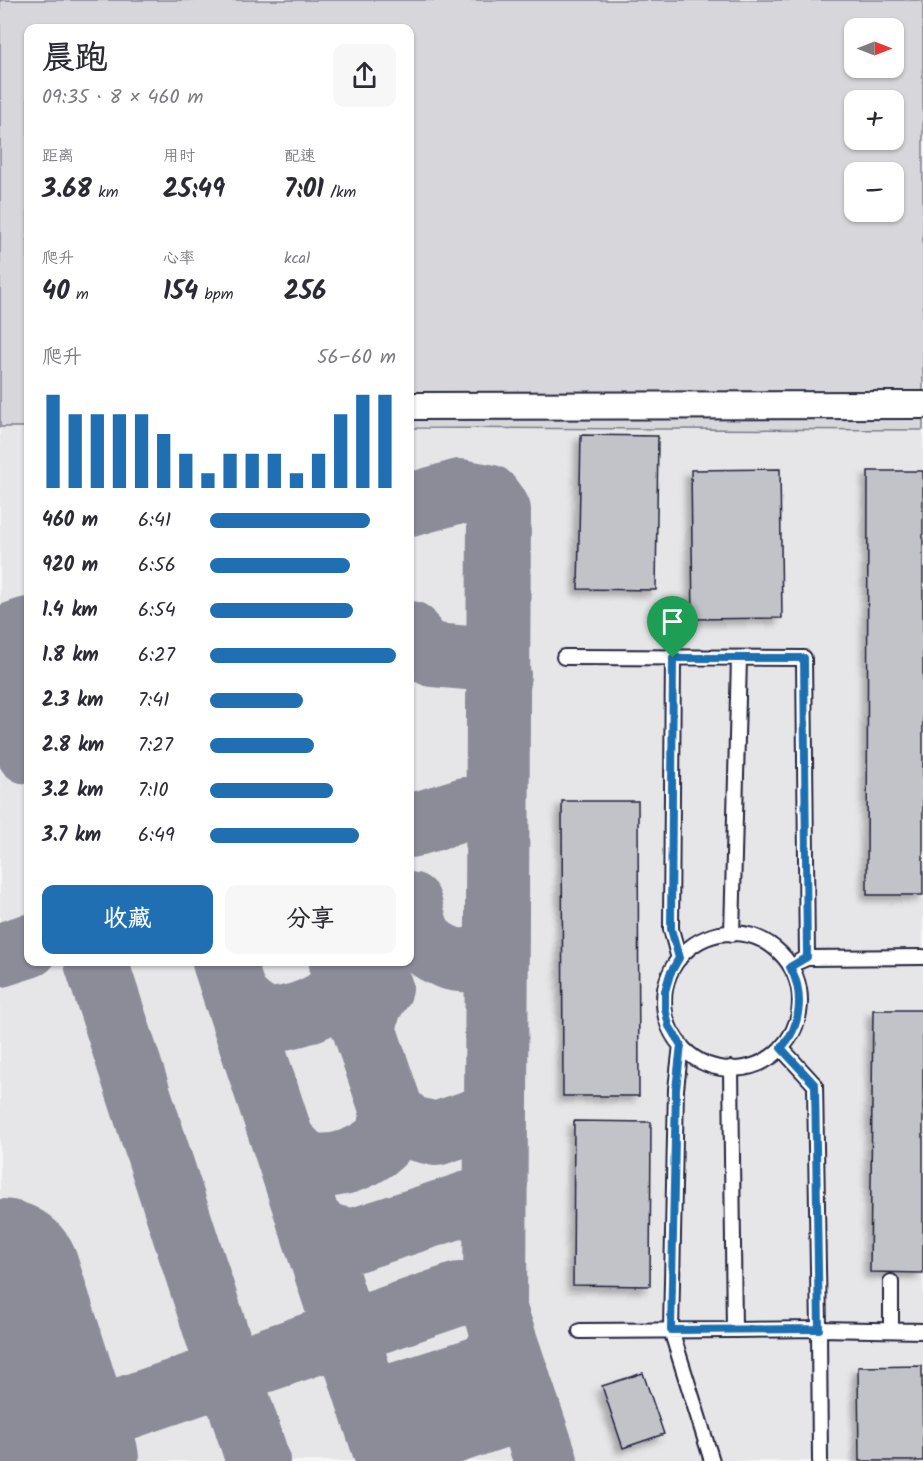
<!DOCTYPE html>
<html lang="zh">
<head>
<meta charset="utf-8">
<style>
	:root { --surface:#fff; --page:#f7f7f7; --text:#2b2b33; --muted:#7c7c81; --accent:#1f6fb2 }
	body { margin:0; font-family:Kalam,"LXGW WenKai TC",sans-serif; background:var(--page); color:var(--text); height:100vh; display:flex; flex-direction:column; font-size:22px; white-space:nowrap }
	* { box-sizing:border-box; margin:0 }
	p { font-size:20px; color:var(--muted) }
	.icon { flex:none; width:33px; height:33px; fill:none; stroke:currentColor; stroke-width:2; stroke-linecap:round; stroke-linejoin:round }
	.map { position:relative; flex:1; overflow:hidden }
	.side { position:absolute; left:24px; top:24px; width:390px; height:942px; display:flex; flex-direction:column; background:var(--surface); border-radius:12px; box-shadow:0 2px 4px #0004 }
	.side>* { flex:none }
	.needle { width:39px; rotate:90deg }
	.fabs { position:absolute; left:844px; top:18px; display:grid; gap:12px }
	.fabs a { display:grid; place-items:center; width:60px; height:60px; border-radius:12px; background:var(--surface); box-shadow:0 2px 4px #0004; font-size:30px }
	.pin { position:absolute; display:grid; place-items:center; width:51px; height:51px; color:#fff; margin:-62px -26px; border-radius:50% 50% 50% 0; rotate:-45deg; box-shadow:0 0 6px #0007 }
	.pin .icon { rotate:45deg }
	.round { display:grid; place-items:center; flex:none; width:63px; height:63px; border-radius:12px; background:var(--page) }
	.head { display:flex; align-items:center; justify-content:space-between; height:102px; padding:0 18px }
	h1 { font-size:33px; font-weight:600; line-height:45px }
	.metrics { display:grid; grid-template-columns:repeat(3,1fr); gap:9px; height:102px; padding:6px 18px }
	.metrics div { display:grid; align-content:center }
	.metrics b { font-size:26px; font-weight:600 }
	.metrics small { font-size:16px; font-weight:400 }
	.metrics p { font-size:16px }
	.chart { height:168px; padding:12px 18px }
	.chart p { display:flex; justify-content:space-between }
	.chart svg { width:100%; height:108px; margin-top:6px; stroke:var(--accent); stroke-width:6 }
	.action { display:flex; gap:12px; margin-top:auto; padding:12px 18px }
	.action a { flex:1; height:69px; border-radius:12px; background:var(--accent); color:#fff; font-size:24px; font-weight:600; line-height:69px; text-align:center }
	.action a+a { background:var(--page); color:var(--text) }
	ul { padding:0 18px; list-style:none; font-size:20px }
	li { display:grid; grid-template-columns:96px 72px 1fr; align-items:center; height:45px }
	li i { height:15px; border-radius:8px; background:var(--accent) }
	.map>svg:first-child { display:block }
	.built { fill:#e6e6e9 }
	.green { fill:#d7d7db; stroke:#7c7c8b; stroke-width:1.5; fill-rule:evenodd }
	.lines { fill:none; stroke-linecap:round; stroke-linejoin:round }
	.taxiway { stroke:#8c8c99; stroke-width:64 }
	.runway { stroke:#8c8c99; stroke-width:162 }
	.building { fill:#c2c2c9; stroke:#22223b; stroke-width:1.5; filter:url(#shadow) }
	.lane-casing { stroke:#22223b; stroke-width:18 }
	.street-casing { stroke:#22223b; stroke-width:30 }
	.lane { stroke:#fff; stroke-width:14 }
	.street { stroke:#fff; stroke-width:26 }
	.route-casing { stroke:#fff; stroke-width:12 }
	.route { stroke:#1f6fb2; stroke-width:8 }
</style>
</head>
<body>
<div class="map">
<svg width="923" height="1461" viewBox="0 0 923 1461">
	<defs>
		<filter id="shadow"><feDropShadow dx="-5.5" dy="5.5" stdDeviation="3" flood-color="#0004"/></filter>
	</defs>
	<rect width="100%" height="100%" fill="#f6f6f7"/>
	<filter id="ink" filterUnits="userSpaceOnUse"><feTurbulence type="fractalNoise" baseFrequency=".0167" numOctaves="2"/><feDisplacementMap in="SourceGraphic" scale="12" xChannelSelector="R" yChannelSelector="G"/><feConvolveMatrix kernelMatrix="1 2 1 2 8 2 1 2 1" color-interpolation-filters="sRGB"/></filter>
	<g filter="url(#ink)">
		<path class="built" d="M 0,427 L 28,427 L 28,962 L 410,962 L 410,428 L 923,430 L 923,1461 L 0,1461 Z"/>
		<path class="green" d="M 0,0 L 923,0 L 923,430 L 410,428 L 410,28 L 28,28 L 28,427 L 0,427 ZM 855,28 L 894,28 L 894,68 L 855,68 ZM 855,100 L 894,100 L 894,140 L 855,140 ZM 855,172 L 894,172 L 894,212 L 855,212 Z"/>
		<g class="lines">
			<path class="taxiway" d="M 410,505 L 460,491 L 488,496 L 499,511 L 495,1310 L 546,1461
				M 28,629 L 16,633 L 7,657 L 7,690 L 28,752
				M 410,633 L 418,646 L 433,655 L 480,659 L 499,675
				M 410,826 L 465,809
				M 410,904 C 413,914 415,926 420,935 C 424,944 432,950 440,954 C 463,966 480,960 497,942
				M 0,955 L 28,946
				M 96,962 L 258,1461
				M 224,962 L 388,1461
				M 381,988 L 370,1005 L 364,1029 L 392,1111 L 408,1127 L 436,1134 L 480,1119 L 496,1105
				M 235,997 C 244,1006 253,1016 266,1019 C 286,1022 339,1005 342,981 C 343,976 341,968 341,962 L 364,1029
				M 283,1142 C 290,1148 297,1157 304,1161 C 327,1174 371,1157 385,1138 C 390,1131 390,1119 392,1111
				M 308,1219 C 324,1236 332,1238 355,1240 L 466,1204 L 487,1195 L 496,1185
				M 364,1387 L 373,1393 L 389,1397 L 483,1367 L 495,1356 L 504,1336
				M 37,1394 C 65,1412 71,1415 105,1415 L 82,1431 L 73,1461
				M 105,1415 L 459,1294
				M 381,1439 L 391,1445 L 407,1448 L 506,1414 L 518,1396 L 519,1380 L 494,1367"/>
			<path class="runway" d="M 0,1280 L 58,1461"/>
		</g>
		<path class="building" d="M 581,435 L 658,436 L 656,590 L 578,589 Z
			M 780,469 L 782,618 L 693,619 L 691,470 Z
			M 868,471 L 923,471 L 923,895 L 867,895 Z
			M 562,801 L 638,801 L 639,1096 L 563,1096 Z
			M 873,1010 L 923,1010 L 923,1273 L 870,1272 Z
			M 574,1121 L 651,1122 L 650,1286 L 573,1285 Z
			M 922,1366 L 923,1461 L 859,1461 L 858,1367 Z
			M 643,1373 L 664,1434 L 623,1448 L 602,1386 Z"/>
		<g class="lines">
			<defs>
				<path id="lane" d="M 564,657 L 804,658 L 807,958
					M 673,658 L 671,929 L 679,959
					M664 1001a68 68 0 1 1 136 0a68 68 0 1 1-136 0Z
					M 732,934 L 739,658
					M 800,961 L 807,958 L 923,957
					M 681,1045 L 676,1089 L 671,1330 L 712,1461
					M 781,1048 L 815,1085 L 819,1329 L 923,1331
					M 731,1068 L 734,1330 L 819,1329 L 820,1461
					M 891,1330 L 891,1282
					M 580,1331 L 734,1330"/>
				<path id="street" d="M 410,406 L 923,405"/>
			</defs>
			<use href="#lane" class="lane-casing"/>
			<use href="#street" class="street-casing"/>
			<use href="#lane" class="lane"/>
			<use href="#street" class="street"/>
		</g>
	</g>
	<g class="lines" filter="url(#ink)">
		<defs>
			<path id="route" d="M 673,658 L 804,658 L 807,957 L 790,967 C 804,992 802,1026 781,1048 L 815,1085 L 819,1329 L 671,1330 L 676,1089 L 681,1045 L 669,1026 L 665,1008 L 665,991 L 670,974 L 679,958 L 671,929 Z"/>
		</defs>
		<use href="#route" class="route-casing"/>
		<use href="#route" class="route"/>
	</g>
</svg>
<div class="fabs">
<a><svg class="needle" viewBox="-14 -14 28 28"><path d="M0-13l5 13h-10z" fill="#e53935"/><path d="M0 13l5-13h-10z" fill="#7c7c81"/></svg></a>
<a>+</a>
<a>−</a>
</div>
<div class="pin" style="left:673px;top:658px;background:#1e9e55"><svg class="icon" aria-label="arrive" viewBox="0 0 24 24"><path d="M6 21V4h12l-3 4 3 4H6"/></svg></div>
<section class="side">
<div class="head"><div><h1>晨跑</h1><p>09:35 · 8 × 460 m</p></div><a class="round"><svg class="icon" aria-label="share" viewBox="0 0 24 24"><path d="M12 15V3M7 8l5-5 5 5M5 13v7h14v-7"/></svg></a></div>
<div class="metrics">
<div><p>距离</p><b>3.68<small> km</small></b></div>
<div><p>用时</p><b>25:49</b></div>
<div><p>配速</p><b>7:01<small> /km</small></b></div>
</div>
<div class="metrics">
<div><p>爬升</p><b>40<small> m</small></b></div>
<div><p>心率</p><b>154<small> bpm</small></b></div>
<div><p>kcal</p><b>256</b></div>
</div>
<div class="chart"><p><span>爬升</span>56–60 m</p>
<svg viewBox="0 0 160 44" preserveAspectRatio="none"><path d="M5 44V6M15 44V14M25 44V14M35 44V14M45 44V14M55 44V22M65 44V30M75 44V38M85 44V30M95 44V30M105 44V30M115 44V38M125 44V30M135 44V14M145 44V6M155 44V6"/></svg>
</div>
<ul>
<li><b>460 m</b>6:41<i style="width:86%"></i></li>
<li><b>920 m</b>6:56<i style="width:75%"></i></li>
<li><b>1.4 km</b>6:54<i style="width:77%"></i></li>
<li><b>1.8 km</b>6:27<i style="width:100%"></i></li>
<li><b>2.3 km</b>7:41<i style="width:50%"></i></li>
<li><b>2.8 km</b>7:27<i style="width:56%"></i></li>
<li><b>3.2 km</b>7:10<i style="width:66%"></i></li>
<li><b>3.7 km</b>6:49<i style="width:80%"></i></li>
</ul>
<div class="action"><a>收藏</a><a>分享</a></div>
</section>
</div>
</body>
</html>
